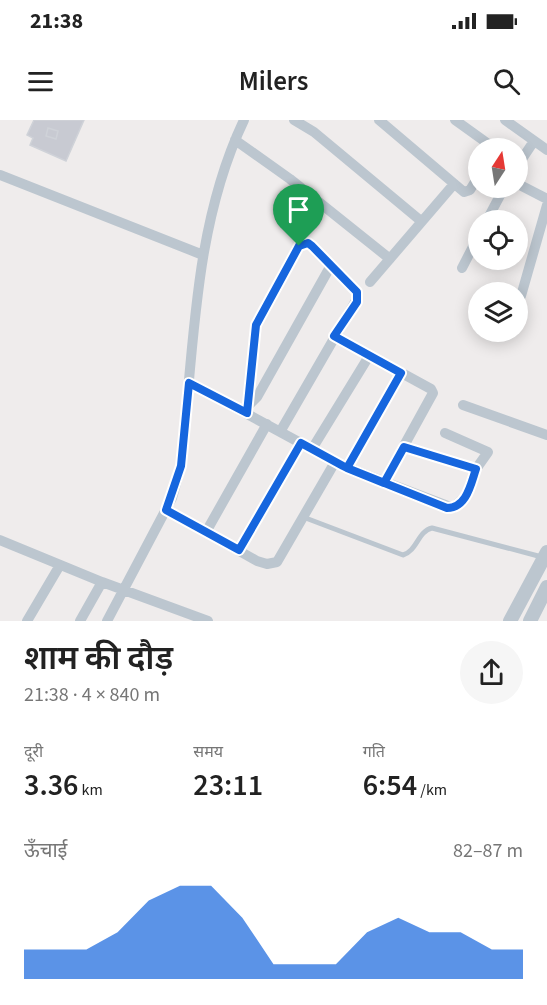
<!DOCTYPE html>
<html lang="hi">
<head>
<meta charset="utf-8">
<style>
	:root { --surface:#fff; --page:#f6f6f6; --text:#222; --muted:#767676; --accent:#1666de }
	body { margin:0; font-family:"Source Sans 3","Noto Sans Devanagari",sans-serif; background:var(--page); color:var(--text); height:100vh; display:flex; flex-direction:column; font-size:22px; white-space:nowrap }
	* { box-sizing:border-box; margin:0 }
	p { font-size:20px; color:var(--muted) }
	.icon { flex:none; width:33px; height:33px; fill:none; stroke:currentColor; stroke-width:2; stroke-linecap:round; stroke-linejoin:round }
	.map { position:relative; height:501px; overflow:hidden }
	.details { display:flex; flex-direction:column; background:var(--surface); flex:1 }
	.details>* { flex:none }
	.needle { width:39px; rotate:12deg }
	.controls { position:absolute; left:468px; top:18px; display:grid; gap:12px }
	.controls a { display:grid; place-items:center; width:60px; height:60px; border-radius:50%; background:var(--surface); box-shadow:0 3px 15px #0003; font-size:30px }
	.pin { position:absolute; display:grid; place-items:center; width:51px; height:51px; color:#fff; margin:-62px -26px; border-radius:50% 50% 50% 0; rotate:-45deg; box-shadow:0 0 6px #0007 }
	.pin .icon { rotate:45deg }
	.round { display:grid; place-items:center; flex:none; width:63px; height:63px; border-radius:32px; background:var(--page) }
	.head { display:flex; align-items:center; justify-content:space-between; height:102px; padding:0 24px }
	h1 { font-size:33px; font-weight:600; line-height:45px }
	.metrics { display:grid; grid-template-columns:repeat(3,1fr); gap:9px; height:102px; padding:6px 24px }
	.metrics div { display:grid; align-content:center }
	.metrics b { font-size:30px; font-weight:600 }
	.metrics small { font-size:16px; font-weight:400 }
	.metrics p { font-size:16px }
	.chart { height:168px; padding:12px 24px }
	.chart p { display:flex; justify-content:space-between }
	.chart svg { width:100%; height:108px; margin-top:6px; fill:var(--accent); opacity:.7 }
	.status { display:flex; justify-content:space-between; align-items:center; height:42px; padding:0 30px; background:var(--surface); direction:ltr }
	.status svg { height:16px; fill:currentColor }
	header { display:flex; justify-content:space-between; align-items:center; height:78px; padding:0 24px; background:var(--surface); font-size:27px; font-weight:600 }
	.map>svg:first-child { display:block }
	.building { fill:#c8cad2; stroke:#cfd2d8; stroke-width:1.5; fill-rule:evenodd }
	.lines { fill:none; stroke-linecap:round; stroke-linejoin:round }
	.service { stroke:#bcc6cf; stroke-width:5 }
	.minor { stroke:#bcc6cf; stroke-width:10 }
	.tertiary { stroke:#bcc6cf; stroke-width:14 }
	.route-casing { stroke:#fff; stroke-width:12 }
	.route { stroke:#1666de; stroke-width:8 }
</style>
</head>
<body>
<div class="status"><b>21:38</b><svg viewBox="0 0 49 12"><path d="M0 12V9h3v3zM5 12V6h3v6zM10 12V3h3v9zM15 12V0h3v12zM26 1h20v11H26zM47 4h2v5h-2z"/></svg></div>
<header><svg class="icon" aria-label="menu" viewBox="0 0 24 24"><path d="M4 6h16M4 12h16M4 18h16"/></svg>Milers<svg class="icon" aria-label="search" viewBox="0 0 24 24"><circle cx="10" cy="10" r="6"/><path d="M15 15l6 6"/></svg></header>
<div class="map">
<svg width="547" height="501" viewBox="0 0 547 501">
	<rect width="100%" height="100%" fill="#efecec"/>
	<path class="building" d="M 34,0 L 84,0 L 66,41 L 30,25 L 33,18 L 27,15 ZM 48,8 L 58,11 L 56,19 L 46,16 Z
		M 48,8 L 58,11 L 56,19 L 46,16 Z"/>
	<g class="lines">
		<path class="service" d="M 303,397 L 403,435 C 417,431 418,411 432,408 L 542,437"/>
		<path class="minor" d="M 294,0 L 314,12 L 421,101
			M 379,0 L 464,72 L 470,70 L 478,57
			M 455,0 L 494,28
			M 505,0 L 547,30
			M 235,20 L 290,59 L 390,139
			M 518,45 L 534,21
			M 0,55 L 203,135
			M 518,64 L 547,79
			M 487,100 L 504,68
			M 462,148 L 478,117
			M 370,162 L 454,64
			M 521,176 L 547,85
			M 334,216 L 431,269 L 433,273 L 384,362
			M 190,263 L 343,346 L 453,388 L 467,375 L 476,349 L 488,332 L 445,313
			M 463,285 L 547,315
			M 247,287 L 257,277 L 330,147
			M 247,293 L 256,205 L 296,130 L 299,126 L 308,123 L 357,173 L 358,177 L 280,312
			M 404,327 L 476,349
			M 312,329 L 369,236
			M 347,348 L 401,253
			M 166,390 L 257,441 L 267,444 L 277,442 L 335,342
			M 206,412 L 267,304
			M 0,420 L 102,462 L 208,501
			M 239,431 L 301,323
			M 27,501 L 60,445
			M 80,501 L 102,462
			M 107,501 L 172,378 L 181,346 C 194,230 193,107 244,0"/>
		<path class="tertiary" d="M 510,501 L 547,432
			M 530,501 L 547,467"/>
	</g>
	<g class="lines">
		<defs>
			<path id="route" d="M 299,126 L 256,205 L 247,293 L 189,263 L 181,346 L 166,390 L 239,430 L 301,323 L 343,346 L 347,348 L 447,388 C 467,388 471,363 476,349 L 404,327 L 384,363 L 347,348 L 401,253 L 334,216 L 357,182 L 357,172 L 312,126 L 308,123 L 299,126"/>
		</defs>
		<use href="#route" class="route-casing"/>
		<use href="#route" class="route"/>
	</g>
</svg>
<div class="controls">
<a><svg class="needle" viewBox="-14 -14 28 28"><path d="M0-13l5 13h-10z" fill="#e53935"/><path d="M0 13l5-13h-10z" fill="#767676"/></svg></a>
<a><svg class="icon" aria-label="locate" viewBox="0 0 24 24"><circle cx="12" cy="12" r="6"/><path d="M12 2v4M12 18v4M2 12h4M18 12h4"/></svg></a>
<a><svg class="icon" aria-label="layers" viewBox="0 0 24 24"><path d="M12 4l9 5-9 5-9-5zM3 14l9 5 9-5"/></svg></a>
</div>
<div class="pin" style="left:299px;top:126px;background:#1e9e55"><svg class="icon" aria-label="arrive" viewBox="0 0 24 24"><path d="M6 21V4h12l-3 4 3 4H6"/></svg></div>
</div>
<section class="details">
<div class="head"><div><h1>शाम की दौड़</h1><p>21:38 · 4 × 840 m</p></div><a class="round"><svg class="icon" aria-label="share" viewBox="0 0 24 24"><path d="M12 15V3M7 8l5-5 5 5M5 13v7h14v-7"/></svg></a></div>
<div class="metrics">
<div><p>दूरी</p><b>3.36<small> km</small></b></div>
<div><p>समय</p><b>23:11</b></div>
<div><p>गति</p><b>6:54<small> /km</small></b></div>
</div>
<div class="chart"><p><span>ऊँचाई</span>82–87 m</p>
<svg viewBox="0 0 160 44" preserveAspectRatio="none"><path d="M0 44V32L10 32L20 32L30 25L40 12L50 6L60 6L70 19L80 38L90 38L100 38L110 25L120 19L130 25L140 25L150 32L160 32V44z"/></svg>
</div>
</section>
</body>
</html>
